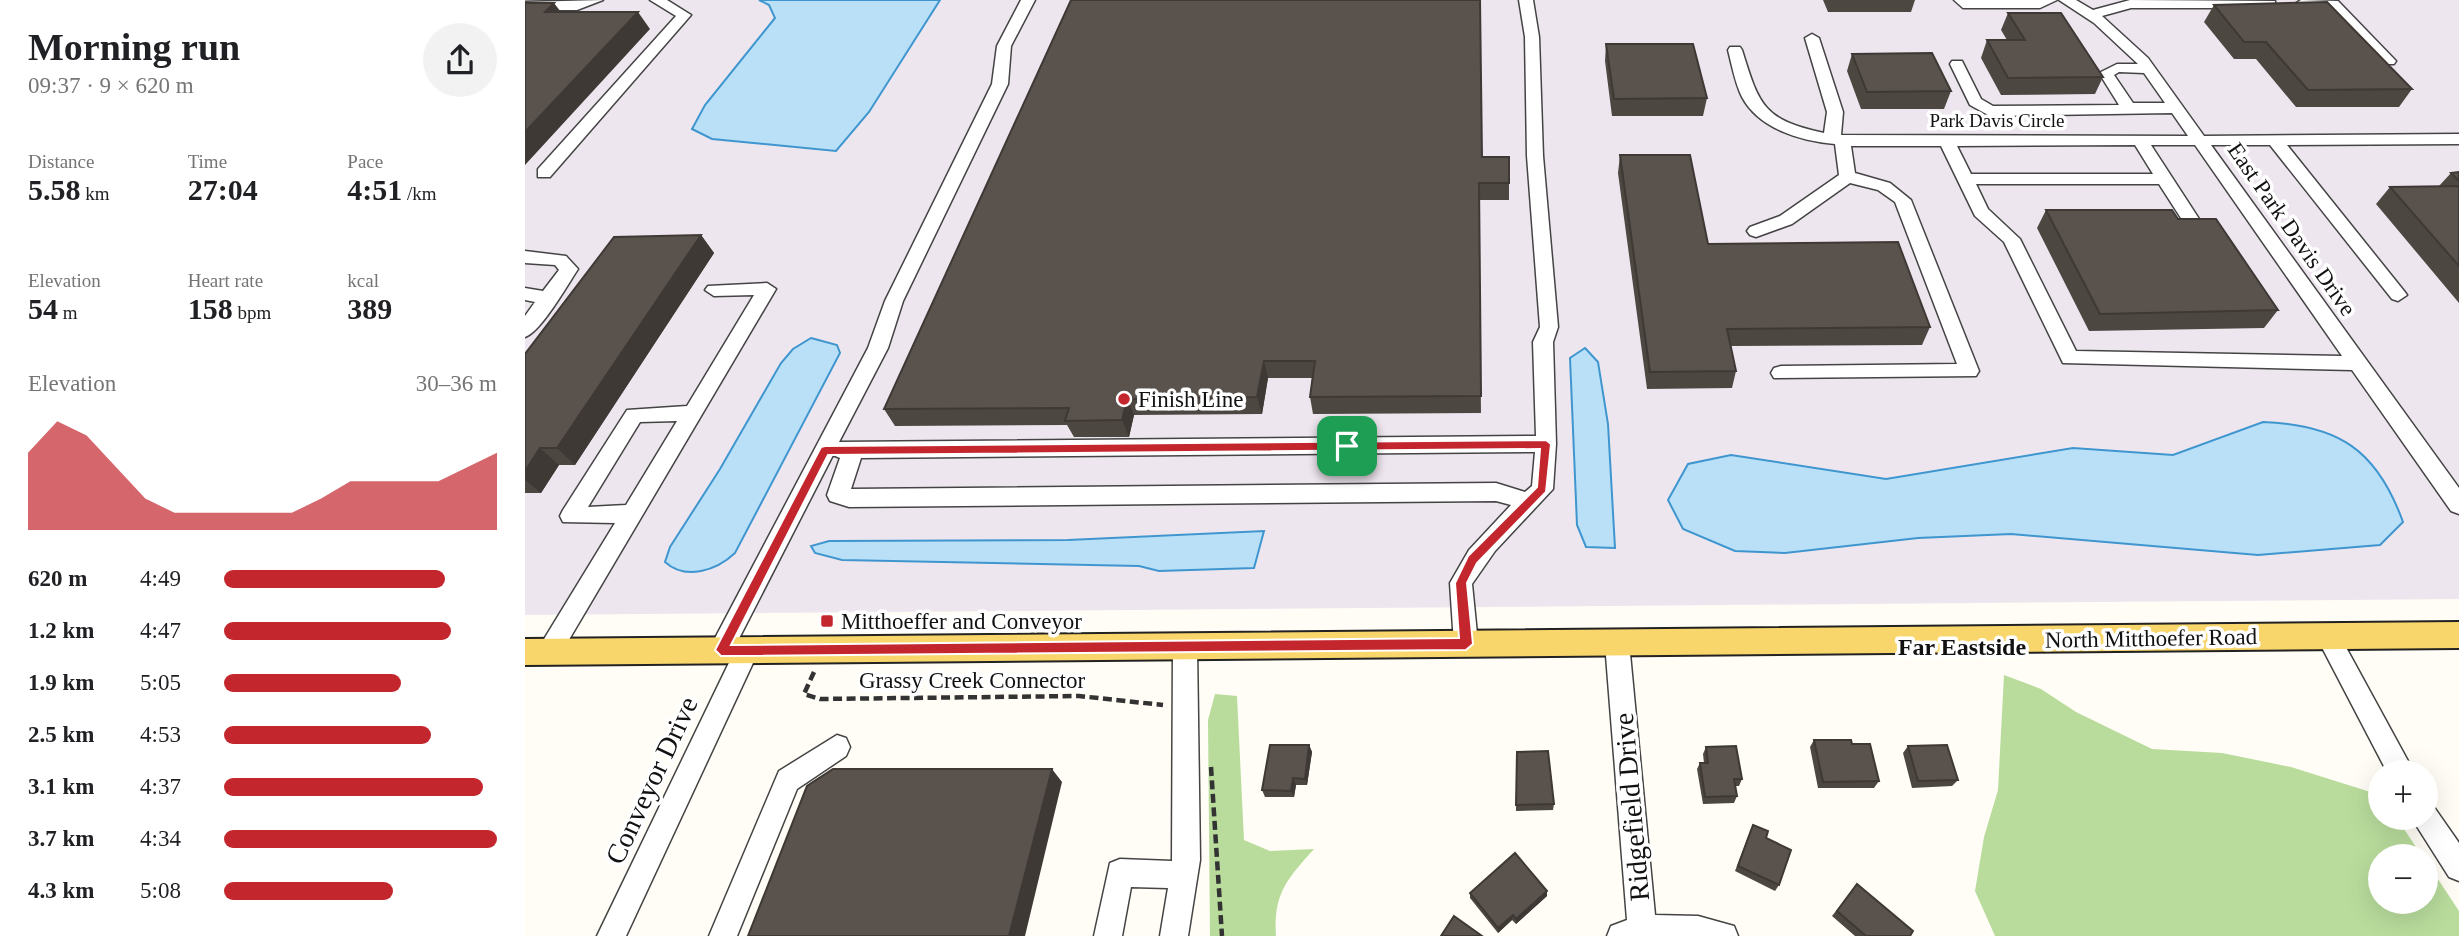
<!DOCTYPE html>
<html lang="en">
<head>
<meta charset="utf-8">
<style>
	:root { --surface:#fff; --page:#f2f2f2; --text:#202124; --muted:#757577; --accent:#c4262e }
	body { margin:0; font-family:Georgia,serif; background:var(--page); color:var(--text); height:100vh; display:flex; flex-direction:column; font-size:26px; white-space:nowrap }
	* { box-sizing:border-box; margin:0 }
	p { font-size:23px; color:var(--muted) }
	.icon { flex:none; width:38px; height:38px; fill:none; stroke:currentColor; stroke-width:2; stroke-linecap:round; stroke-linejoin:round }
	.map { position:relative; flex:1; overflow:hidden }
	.drawer { display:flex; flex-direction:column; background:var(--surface); width:525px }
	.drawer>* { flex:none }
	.fabs { position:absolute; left:1843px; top:760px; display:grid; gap:14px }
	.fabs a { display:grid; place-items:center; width:70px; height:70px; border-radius:50%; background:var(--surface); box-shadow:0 7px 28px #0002; font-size:35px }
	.pin { position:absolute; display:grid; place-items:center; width:60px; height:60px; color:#fff; margin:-30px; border-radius:14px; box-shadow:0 4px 10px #0006 }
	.round { display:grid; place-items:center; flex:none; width:74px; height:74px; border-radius:37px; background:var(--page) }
	.overview { display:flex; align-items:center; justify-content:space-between; height:119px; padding:0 28px }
	h1 { font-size:38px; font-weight:600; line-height:52px }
	.figures { display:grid; grid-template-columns:repeat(3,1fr); gap:10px; height:119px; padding:7px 28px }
	.figures div { display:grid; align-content:center }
	.figures b { font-size:30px; font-weight:600 }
	.figures small { font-size:19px; font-weight:400 }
	.figures p { font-size:19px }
	.chart { height:196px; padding:14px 28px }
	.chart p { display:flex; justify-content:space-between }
	.chart svg { width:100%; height:126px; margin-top:7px; fill:var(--accent); opacity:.7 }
	ul { padding:0 28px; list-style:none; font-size:23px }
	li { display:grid; grid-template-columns:112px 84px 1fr; align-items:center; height:52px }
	li i { height:18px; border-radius:9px; background:var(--accent) }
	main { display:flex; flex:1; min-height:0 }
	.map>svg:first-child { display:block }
	.industrial { fill:#eee6ef }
	.forest { fill:#b9dc9c }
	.water { fill:#b9e0f7; stroke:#3f96cf; stroke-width:2 }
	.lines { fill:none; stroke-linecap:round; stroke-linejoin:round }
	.minor-casing { stroke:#444; stroke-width:3 }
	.major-casing { stroke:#222; stroke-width:4 }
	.path { stroke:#333; stroke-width:4.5; stroke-dasharray:9 4.5; stroke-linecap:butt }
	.minor { fill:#fff; fill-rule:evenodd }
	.major { fill:#f9d66b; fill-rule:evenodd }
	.wall { fill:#4d4742 }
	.shaded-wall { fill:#3f3936 }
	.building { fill:#5a524d; stroke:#3f3936; stroke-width:2 }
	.route { fill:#c4262e; stroke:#fff; stroke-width:2; fill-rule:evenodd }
	.poi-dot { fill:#c4262e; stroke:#fff; stroke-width:2.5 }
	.labels { text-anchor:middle; stroke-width:7; stroke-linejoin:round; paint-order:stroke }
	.far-street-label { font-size:19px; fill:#111; stroke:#fff }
	.street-label { font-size:23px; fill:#111; stroke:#fff }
	.poi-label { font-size:23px; fill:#111; stroke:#fff; text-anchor:start }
	.neighbourhood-label { font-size:24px; font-weight:bold; fill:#111; stroke:#fff }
	.near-street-label { font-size:28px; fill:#111; stroke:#fff }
</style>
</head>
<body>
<main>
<section class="drawer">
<div class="overview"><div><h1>Morning run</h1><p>09:37 · 9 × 620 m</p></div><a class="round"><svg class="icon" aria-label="share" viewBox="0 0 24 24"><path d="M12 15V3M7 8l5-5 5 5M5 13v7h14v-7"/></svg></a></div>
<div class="figures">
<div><p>Distance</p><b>5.58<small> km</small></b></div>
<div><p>Time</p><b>27:04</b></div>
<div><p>Pace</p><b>4:51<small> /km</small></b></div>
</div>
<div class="figures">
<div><p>Elevation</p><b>54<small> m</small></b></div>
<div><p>Heart rate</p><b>158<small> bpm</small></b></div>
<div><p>kcal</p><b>389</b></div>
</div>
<div class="chart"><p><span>Elevation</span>30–36 m</p>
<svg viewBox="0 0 160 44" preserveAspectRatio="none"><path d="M0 44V17L10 6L20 11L30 22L40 33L50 38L60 38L70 38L80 38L90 38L100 33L110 27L120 27L130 27L140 27L150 22L160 17V44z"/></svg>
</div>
<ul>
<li><b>620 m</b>4:49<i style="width:81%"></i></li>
<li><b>1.2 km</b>4:47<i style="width:83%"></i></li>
<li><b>1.9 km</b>5:05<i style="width:65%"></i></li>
<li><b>2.5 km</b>4:53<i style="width:76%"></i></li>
<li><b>3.1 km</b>4:37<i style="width:95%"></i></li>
<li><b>3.7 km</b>4:34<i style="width:100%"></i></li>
<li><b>4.3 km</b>5:08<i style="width:62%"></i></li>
</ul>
</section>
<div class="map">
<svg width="1934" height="936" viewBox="0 0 1934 936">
	<rect width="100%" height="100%" fill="#fffdf5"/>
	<path class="industrial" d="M 0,0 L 1934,0 L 1934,599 L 0,615 Z"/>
	<path class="forest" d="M 1479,675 L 1516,689 L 1551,712 L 1627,749 L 1697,753 L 1766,767 L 1855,795 L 1855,817 L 1871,817 L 1897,856 L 1855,856 L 1855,901 L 1900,901 L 1901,861 L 1934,911 L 1934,936 L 1470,936 L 1450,891 L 1459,837 L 1473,790 Z
		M 690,694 L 712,696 L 719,840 L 745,851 L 789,849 C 762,879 748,894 751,936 L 685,936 L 683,720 Z"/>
	<path class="water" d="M 234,0 L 415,0 L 344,112 L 311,151 L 187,139 L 167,129 L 180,105 L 250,18 L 244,5 Z
		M 286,338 L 312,345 L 315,353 L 210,553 C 192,570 161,581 140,562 L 145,547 L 195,469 L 256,363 L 268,349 Z
		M 1060,348 L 1073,362 L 1083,424 L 1090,548 L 1061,547 L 1052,525 L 1045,358 Z
		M 1738,422 C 1814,425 1852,450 1878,522 L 1855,545 L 1733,555 L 1486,534 L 1393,538 L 1260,553 L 1210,551 L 1158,529 L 1143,500 L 1163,464 L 1206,455 L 1361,479 L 1548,448 L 1648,455 Z
		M 739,531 L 729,568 L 634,571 L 614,566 L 317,560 L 290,553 L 286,546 L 304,541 L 543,540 Z"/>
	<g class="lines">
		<defs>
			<path id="minor" d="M 78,0 L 52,10 L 0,10 L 0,2 Z
				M 125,0 L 142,0 L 166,15 L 25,177 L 13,177 L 13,169 L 151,16 Z
				M 496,0 L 510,0 L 486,46 L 483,84 L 378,301 L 363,348 L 314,442 L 1011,436 L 1008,342 L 1015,327 L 1002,156 L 1000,37 L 994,0 L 1008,0 L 1014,37 L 1018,156 L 1033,327 L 1028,342 L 1031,444 L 1028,489 L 970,551 L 947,584 L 953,644 L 949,651 L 941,655 L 933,651 L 929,644 L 925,583 L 944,550 L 986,505 L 971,501 L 324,507 L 305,501 L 302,495 L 315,458 L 308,455 L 204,658 L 196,661 L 188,658 L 184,650 L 188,642 L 343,348 L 360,301 L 467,84 L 472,46 ZM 1010,452 L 1007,486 L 1000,492 L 971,483 L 326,489 L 336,458 Z
				M 1429,0 L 1532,0 L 1515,8 L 1438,8 Z
				M 1534,0 L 1551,0 L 1568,10 L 1605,0 L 1750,1 L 1750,7 L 1745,8 L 1606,8 L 1577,16 L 1623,58 L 1679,136 L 1934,134 L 1934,144 L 1762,145 L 1879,291 L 1882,295 L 1873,301 L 1867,299 L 1745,145 L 1686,145 L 1934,488 L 1934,514 L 1926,511 L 1827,370 L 1538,363 L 1479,242 L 1450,216 L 1416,146 L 1326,146 L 1330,173 L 1365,183 L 1386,200 L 1454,371 L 1451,376 L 1249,378 L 1246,373 L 1249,368 L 1256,366 L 1432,364 L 1370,202 L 1353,190 L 1325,183 L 1267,224 L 1231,237 L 1225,235 L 1222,231 L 1225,227 L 1255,216 L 1314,175 L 1310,144 C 1276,141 1234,129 1217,97 C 1210,83 1207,65 1203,50 L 1205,47 L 1215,47 L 1217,50 C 1234,105 1238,120 1299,133 L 1302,112 L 1280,38 L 1287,34 L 1294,38 L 1318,112 L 1316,135 L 1663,136 L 1647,113 L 1465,116 L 1445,105 L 1425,64 L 1427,61 L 1437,61 L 1456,99 L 1468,106 L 1594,105 L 1574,73 L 1592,64 L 1613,64 L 1569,23 ZM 1594,72 L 1619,73 L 1640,103 L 1608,103 L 1589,75 ZM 1610,145 L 1628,174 L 1446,174 L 1432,146 ZM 1626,145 L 1670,145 L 1817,356 L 1551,351 L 1495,239 L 1463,209 L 1451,184 L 1634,184 L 1663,229 L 1675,229 L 1678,225 Z
				M 1776,0 L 1813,1 L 1871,61 L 1869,64 L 1859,64 L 1804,8 L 1772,7 L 1770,4 Z
				M 0,251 L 41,256 L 53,269 C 43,284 16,332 0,337 L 0,316 L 10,302 L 0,300 L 0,288 L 18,291 L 34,270 L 30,265 L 0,263 Z
				M 242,283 L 251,289 L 32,660 L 24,663 L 16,660 L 12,652 L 16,644 L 90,523 L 38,522 L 35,516 L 38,510 L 102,410 L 162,406 L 229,295 L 189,296 L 180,290 L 183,286 ZM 152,421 L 101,505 L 63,507 L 115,422 Z
				M 1803,626 L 1811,629 L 1889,772 L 1862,772 L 1791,636 L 1795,629 Z
				M 1092,632 L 1100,636 L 1104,643 L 1130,915 L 1173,916 L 1209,926 L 1213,936 L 1082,936 L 1086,926 L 1102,920 L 1080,643 L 1084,636 Z
				M 660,635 L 668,638 L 672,646 L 675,860 L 663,936 L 635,936 L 643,888 L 606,887 L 597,936 L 569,936 L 585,863 L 595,859 L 647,861 L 648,646 L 652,638 Z
				M 222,639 L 230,642 L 234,650 L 101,936 L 72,936 L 214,642 Z
				M 312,735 L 321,738 L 325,747 L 321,756 L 272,789 L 212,936 L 184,936 L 254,771 Z
				M 1900,803 L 1909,807 L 1934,843 L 1934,881 L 1924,877 L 1891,825 L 1887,817 L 1900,817 Z"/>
			<path id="major" d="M 1934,622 L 1934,648 L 0,665 L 0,639 Z"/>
		</defs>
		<use href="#minor" class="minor-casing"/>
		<use href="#major" class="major-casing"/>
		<path class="path" d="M 289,672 L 279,694 L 295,699 L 554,696 L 638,705
			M 686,767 L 697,936"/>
		<use href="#minor" class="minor"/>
		<use href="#major" class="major"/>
	</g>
	<path class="wall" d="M 1298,0 L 1390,0 L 1386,12 L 1303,12 Z
		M 1689,5 L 1887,89 L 1874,107 L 1771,107 L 1731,59 L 1709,59 L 1679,22 Z
		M 1483,13 L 1578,77 L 1570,94 L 1476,95 L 1456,58 L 1462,40 L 1482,40 L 1476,30 Z
		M 1081,44 L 1182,98 L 1178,116 L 1087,116 L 1080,61 Z
		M 1327,54 L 1426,91 L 1419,109 L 1336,109 L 1322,71 Z
		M 1095,155 L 1183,244 L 1405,327 L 1397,345 L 1206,346 L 1211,371 L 1207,388 L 1122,389 L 1093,173 Z
		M 957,157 L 984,183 L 984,200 L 954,200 L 956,413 L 788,414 L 785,397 L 787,378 L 743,378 L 737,414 L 609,415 L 604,437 L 549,437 L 542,425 L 370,426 L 359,409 Z
		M 1934,172 L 1934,303 L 1851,204 L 1865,187 L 1914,186 L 1926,173 Z
		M 1521,210 L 1653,219 L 1753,310 L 1739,328 L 1564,331 L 1512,228 Z
		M 176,235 L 189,253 L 50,465 L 34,465 L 16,493 L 0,493 L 0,354 Z
		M 1289,740 L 1327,744 L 1354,781 L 1349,788 L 1293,788 L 1285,747 Z
		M 784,745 L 787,752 L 782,785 L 771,785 L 769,797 L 740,797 L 737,790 Z
		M 1383,746 L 1433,780 L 1427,786 L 1387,788 L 1378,753 Z
		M 1181,747 L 1217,779 L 1214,786 L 1210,786 L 1212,796 L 1209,803 L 1178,804 L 1172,769 L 1175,763 L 1179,763 L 1178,754 Z
		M 992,752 L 1029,804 L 1028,810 L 991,811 Z
		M 1228,825 L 1241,838 L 1254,885 L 1250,891 L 1210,871 L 1225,831 Z
		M 1332,884 L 1385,936 L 1330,936 L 1307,916 Z
		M 945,893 L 1022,896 L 991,924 L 987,920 L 973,933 L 945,898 Z"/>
	<path class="shaded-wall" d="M 29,3 L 42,20 L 20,12 Z
		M 113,12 L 125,29 L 0,165 L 0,132 Z
		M 176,235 L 189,253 L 50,465 L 32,448 Z
		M 739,361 L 743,378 L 737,414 L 732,397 Z
		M 602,399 L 609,415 L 604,437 L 597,420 Z
		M 15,448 L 34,465 L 16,493 L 0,480 L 0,471 Z
		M 784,745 L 787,752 L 782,785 L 780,779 Z
		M 527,769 L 537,782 L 500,936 L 484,936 Z
		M 768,778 L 771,785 L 769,797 L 766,791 Z
		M 1022,891 L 1022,896 L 991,924 L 991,919 Z
		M 988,915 L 987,920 L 973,933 L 973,928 Z"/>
	<path class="building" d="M 546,0 L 955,0 L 957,157 L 984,157 L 984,183 L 954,183 L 956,396 L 785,397 L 790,361 L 739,361 L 732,397 L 602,399 L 597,420 L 540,421 L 544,408 L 359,409 Z
		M 1802,2 L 1887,89 L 1783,90 L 1741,42 L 1719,42 L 1689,5 Z
		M 0,3 L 29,3 L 20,12 L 113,12 L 0,132 Z
		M 1483,13 L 1536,13 L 1578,77 L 1483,78 L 1462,40 L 1500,40 Z
		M 1081,44 L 1168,44 L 1182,98 L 1089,99 Z
		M 1407,53 L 1426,91 L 1342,92 L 1327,54 Z
		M 1095,155 L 1165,155 L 1183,244 L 1373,242 L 1405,327 L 1202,329 L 1211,371 L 1125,372 Z
		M 1934,172 L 1934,181 L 1926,173 Z
		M 1934,186 L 1934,266 L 1865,187 Z
		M 1521,210 L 1647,210 L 1653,219 L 1691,219 L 1753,310 L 1575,314 Z
		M 176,235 L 32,448 L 15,448 L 0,471 L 0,354 L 89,237 Z
		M 1289,740 L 1326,740 L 1327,744 L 1345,744 L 1354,781 L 1298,782 Z
		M 745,745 L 784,745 L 780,779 L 768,778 L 766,791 L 737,790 Z
		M 1422,745 L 1433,780 L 1393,781 L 1383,746 Z
		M 1211,746 L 1217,779 L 1209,779 L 1212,796 L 1180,797 L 1175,763 L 1183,763 L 1181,747 Z
		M 1023,751 L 1029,804 L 991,805 L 992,752 Z
		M 308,769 L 527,769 L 484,936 L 223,936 L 282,786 Z
		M 1228,825 L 1243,831 L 1241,838 L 1266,850 L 1254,885 L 1213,866 Z
		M 990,853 L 1022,891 L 991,919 L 988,915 L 973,928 L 945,893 Z
		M 1332,884 L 1388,931 L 1385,936 L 1341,936 L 1312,911 Z
		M 929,916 L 957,936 L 916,936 Z"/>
	<path class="route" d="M 1021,440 L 1026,444 L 1021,492 L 952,563 L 942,583 L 948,644 L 941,650 L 196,656 L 190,650 L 296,447 L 300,446 ZM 1015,449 L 1012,487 L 943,556 L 930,583 L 934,638 L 206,645 L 303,455 Z"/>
	<g class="poi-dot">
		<circle cx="599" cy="399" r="7"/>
		<rect x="295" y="614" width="14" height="14" rx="3.5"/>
	</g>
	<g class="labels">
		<g class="far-street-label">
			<text x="1472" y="127">Park Davis Circle</text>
		</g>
		<g class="street-label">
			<text transform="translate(1767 229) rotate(55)" y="8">East Park Davis Drive</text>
			<text transform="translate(1626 638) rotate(-1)" y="8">North Mitthoefer Road</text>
			<text x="447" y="688">Grassy Creek Connector</text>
		</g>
		<g class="poi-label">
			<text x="613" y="407">Finish Line</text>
			<text x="316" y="629">Mitthoeffer and Conveyor</text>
		</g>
		<g class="neighbourhood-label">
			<text x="1437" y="655">Far Eastside</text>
		</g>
		<g class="near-street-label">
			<text transform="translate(126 780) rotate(-65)" y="10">Conveyor Drive</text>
			<text transform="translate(1106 807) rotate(-95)" y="10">Ridgefield Drive</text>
		</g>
	</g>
</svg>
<div class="fabs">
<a>+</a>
<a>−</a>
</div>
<div class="pin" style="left:822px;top:446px;background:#1e9e55"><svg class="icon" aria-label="arrive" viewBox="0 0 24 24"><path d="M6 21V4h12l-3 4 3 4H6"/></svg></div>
</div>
</main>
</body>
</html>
